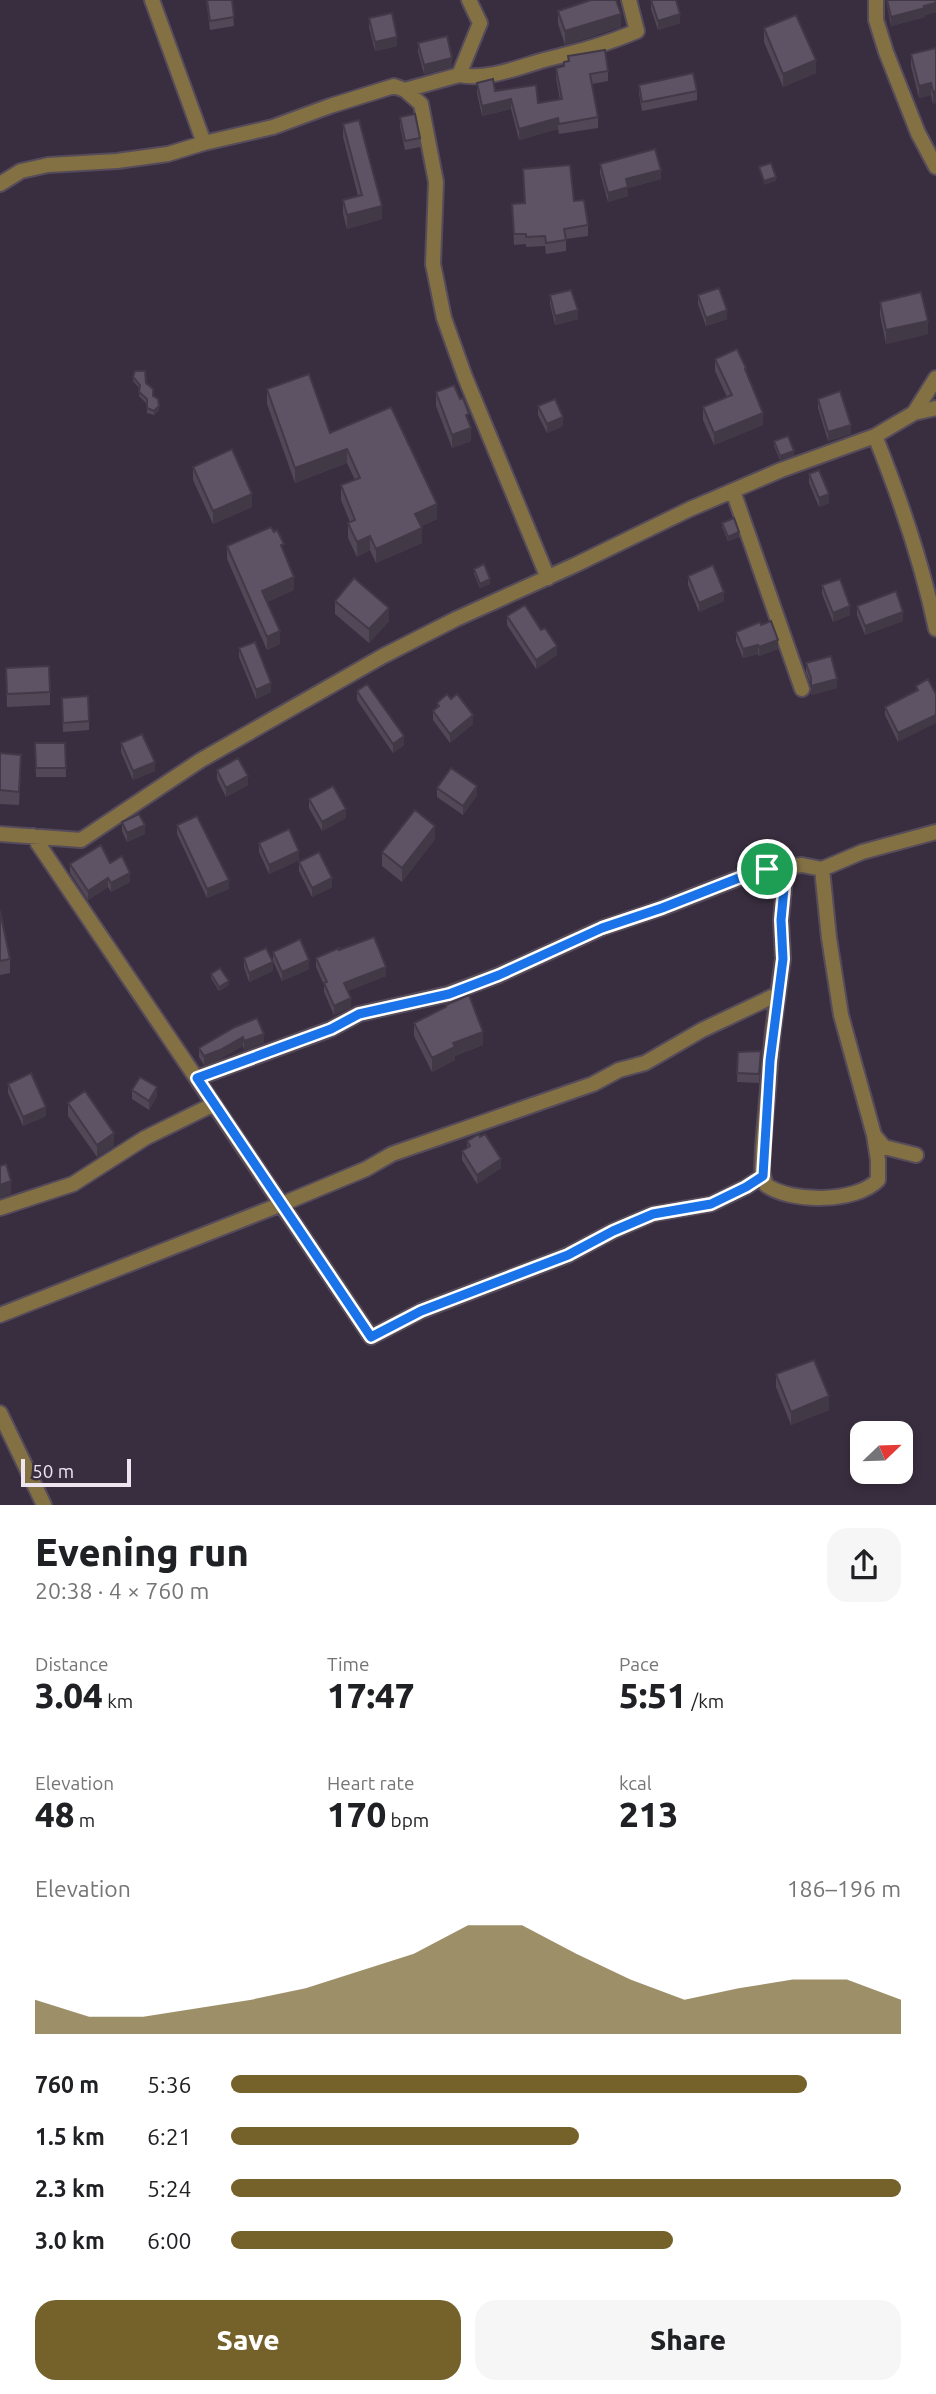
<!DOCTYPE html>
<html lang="en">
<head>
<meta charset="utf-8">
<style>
	:root { --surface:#fff; --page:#f6f6f6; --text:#202124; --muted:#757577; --accent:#75622b }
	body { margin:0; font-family:Ubuntu,sans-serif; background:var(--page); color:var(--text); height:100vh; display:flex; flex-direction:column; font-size:26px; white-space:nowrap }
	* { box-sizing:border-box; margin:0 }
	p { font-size:23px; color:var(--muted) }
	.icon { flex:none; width:38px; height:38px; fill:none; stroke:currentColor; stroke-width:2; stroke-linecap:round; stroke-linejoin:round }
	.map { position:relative; height:1505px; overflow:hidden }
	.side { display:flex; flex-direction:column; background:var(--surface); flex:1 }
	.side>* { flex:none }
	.needle { width:46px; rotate:67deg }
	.fabs { position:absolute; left:850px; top:1421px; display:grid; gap:14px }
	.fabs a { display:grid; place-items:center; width:63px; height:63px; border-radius:14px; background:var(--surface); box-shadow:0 4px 10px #0003; font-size:35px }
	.scale { position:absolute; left:21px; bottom:18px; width:110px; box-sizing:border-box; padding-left:7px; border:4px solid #ede6f1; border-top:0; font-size:19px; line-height:24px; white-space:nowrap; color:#ede6f1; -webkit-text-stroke:5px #392e3f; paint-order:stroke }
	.pin { position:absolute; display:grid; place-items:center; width:60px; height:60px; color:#fff; margin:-30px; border:4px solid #fff; border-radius:50%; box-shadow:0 2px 7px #0007 }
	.round { display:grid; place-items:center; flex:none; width:74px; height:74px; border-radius:21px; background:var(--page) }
	.overview { display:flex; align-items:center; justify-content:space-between; height:119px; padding:0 35px }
	h1 { font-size:38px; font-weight:800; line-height:52px }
	.metrics { display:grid; grid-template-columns:repeat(3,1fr); gap:10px; height:119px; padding:7px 35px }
	.metrics div { display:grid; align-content:center }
	.metrics b { font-size:35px; font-weight:800 }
	.metrics small { font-size:19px; font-weight:400 }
	.metrics p { font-size:19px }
	.chart { height:196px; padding:14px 35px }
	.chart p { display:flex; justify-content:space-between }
	.chart svg { width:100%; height:126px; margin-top:7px; fill:var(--accent); opacity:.7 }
	.action { display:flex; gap:14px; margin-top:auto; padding:14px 35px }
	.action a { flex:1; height:80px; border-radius:21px; background:var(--accent); color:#fff; font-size:28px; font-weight:800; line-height:80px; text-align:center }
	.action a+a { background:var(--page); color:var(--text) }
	ul { padding:0 35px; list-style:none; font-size:23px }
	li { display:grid; grid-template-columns:112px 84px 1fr; align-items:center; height:52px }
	li i { height:18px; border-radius:9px; background:var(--accent) }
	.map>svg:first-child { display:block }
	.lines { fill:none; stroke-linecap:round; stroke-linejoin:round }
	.street-casing { stroke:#564b5b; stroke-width:18 }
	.street { stroke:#837144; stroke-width:14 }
	.wall { fill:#514757 }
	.shaded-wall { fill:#423947 }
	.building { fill:#5e5265; stroke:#423947; stroke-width:2 }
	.route-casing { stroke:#fff; stroke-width:14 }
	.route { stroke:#1a73e8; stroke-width:9 }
</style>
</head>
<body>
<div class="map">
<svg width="936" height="1505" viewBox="0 0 936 1505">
	<rect width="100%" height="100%" fill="#392e3f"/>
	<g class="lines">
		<defs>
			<path id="street" d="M 876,0 L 876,20 L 886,52 L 918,133 L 936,167
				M 459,75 C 488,80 516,68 544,60 C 576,52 607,44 637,31 L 629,0
				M 405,90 L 459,75 L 480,23 L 469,0
				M 204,143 L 273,127 L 330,106 L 394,86 L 405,90 L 421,104 L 436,182 L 433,264 L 444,318 L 465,377 L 548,578
				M 0,184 L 21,171 L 48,165 L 117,161 L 168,154 L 204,143 L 152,0
				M 914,413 L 936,378
				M 875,436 C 900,498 922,563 936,629
				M 733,491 L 802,689
				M 0,834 L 81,840 L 201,760 L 383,656 L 456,619 L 575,565 L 690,509 L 781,470 L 875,436 L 914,413 L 936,408
				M 33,836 L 371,1337 L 421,1311 L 568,1255 L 613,1231 L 653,1214 L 711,1204 L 746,1187 L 763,1176
				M 786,867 L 781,920 L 783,959 L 773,1031 L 763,1147 L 762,1172 L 766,1185 C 791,1203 856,1203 878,1180 L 878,1160 L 874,1135
				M 822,869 L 829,938 L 841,1015 L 874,1135 L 884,1147 L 916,1155
				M 197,1078 L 331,1029 L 359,1014 L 448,994 L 499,975 L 602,928 L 662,908 L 744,876 L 767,869 L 802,865 L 822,869 L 862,852 L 936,832
				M 0,1208 L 73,1184 L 145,1138 L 214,1104
				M 0,1315 L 282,1204 L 366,1169 L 392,1154 L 593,1084 L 619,1070 L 645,1063 L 702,1030 L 778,994
				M 0,1413 L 44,1505"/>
		</defs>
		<use href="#street" class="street-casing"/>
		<use href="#street" class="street"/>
	</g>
	<path class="wall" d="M 206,0 L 232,0 L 234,26 L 210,30 Z
		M 651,0 L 680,23 L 658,30 L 651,9 Z
		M 886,0 L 936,0 L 936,12 L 925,15 L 925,17 L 891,26 Z
		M 558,11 L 621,27 L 565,45 L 558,24 Z
		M 369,18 L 397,46 L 375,51 L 369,27 Z
		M 764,28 L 816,73 L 783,87 L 764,42 Z
		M 418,43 L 452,67 L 424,74 L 418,52 Z
		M 936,48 L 933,104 L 931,95 L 919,98 L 911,66 L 911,54 Z
		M 568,56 L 608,71 L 608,81 L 592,84 L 598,117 L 598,128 L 559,134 L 558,129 L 519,140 L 511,109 L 482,116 L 477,93 L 477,83 L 495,91 L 538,103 L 560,100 L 556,78 L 556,68 L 564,66 L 564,62 L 568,61 Z
		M 639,85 L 697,91 L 697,100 L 642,111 L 639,94 Z
		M 400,117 L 420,138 L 420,147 L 405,150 L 400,126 Z
		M 343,124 L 382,219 L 347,229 L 343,214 L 343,200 L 358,196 L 343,137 Z
		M 600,164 L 661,179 L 628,188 L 628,196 L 608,202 L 600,173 Z
		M 523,169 L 574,201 L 588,225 L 588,236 L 566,239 L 566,251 L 546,254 L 545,246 L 526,247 L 526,244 L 514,245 L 512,204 L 525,203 Z
		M 550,295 L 578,319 L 555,325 L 550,304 Z
		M 698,295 L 727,319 L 706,326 L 698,304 Z
		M 880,302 L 928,334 L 886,344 L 880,315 Z
		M 715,359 L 746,373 L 763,425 L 714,445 L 703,420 L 703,407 L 727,397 L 715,371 Z
		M 133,377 L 146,383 L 159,410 L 154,415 L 147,413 L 147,404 L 139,396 L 140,389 L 133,381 Z
		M 267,389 L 330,433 L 437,519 L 421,526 L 422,543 L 376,563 L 370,550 L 357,557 L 348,538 L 348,523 L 350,522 L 341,500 L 341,485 L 355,480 L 347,463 L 295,483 L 267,404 Z
		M 436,392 L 469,423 L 471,441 L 452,448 L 436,406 Z
		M 818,399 L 851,434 L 828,441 L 818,408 Z
		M 538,406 L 563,426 L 547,433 L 538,415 Z
		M 774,441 L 794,455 L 780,460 L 774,446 Z
		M 193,467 L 252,507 L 213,524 L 193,480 Z
		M 809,474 L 829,503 L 819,507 L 809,483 Z
		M 722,523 L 739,537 L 728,541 L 722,527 Z
		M 227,546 L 284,552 L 294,590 L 267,602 L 280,644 L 267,650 L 227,559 Z
		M 474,569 L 490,584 L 480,588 L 474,574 Z
		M 688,576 L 724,601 L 699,612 L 688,585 Z
		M 822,585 L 850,615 L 833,622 L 822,594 Z
		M 335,601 L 389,621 L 369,643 L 335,614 Z
		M 857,606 L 903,621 L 865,635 L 857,615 Z
		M 507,616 L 557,655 L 536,669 L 507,625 Z
		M 761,625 L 778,649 L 759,656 L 758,654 L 743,658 L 736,641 L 736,632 Z
		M 239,648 L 271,692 L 256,699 L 239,657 Z
		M 806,663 L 837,688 L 811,695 L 811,685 L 806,672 Z
		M 6,668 L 50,692 L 50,705 L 7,707 Z
		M 916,686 L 936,694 L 898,742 L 885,715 L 885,707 L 916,692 Z
		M 357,691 L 404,745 L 393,753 L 357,700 Z
		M 62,698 L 89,721 L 89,730 L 63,732 Z
		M 451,699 L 473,724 L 450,743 L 433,720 L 433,711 L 437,707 L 437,703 Z
		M 35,743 L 65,743 L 66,777 L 36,777 Z
		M 121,743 L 155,771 L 133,780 L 121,752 Z
		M 0,753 L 21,768 L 19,805 L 0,804 Z
		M 217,770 L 248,785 L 226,797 L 217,779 Z
		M 437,788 L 477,795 L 463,815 L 437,797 Z
		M 309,799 L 346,818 L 322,831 L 309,808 Z
		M 122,822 L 145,834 L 127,842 L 122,831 Z
		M 177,825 L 229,889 L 207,898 L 177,834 Z
		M 435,839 L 402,882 L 382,866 L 382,852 Z
		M 259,843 L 299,860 L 269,874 L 259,852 Z
		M 299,862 L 332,887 L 312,897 L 299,871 Z
		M 110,863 L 130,882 L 111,892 L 108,887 L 88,900 L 70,873 L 70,864 Z
		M 0,911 L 10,959 L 10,973 L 0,975 Z
		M 339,950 L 386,976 L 347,991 L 351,1007 L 334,1015 L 324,992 L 324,985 L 316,967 L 316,958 Z
		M 273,952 L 309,969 L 282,981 L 273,961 Z
		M 244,958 L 273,971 L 249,982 L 244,967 Z
		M 211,974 L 229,985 L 219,991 L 211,978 Z
		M 446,1005 L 483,1045 L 455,1056 L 455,1060 L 432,1072 L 414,1036 L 414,1023 L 446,1007 Z
		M 235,1027 L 264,1043 L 244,1050 L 243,1046 L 220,1059 L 204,1065 L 199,1057 L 199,1048 Z
		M 738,1052 L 761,1060 L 759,1083 L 737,1082 Z
		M 8,1084 L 46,1116 L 23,1126 L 8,1093 Z
		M 132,1090 L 157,1096 L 149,1110 L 132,1099 Z
		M 68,1103 L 114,1146 L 97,1157 L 68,1116 Z
		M 480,1137 L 501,1168 L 477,1184 L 462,1160 L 462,1151 L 467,1148 L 467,1141 Z
		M 776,1374 L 829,1410 L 791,1425 L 776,1387 Z"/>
	<path class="shaded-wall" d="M 936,3 L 936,12 L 925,15 L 925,17 L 891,26 L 891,17 Z
		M 621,14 L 621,27 L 565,45 L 565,31 Z
		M 680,14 L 680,23 L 658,30 L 658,21 Z
		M 397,37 L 397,46 L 375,51 L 375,42 Z
		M 452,58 L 452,67 L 424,74 L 424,65 Z
		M 816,60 L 816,73 L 783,87 L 783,74 Z
		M 931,83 L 931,95 L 919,98 L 919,86 Z
		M 936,91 L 936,103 L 933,104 L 933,92 Z
		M 511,99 L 511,109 L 482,116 L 482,106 Z
		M 558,118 L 558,129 L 519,140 L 519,129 Z
		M 661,170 L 661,179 L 628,188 L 628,196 L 608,202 L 608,193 L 626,179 Z
		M 776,177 L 776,181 L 764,185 L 764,181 Z
		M 382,206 L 382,219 L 347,229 L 347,215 Z
		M 578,310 L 578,319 L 555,325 L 555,316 Z
		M 727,310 L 727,319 L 706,326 L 706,318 Z
		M 928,321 L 928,334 L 886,344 L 886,330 Z
		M 159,406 L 159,410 L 154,415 L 154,411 Z
		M 763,413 L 763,425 L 714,445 L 714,433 Z
		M 563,417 L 563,426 L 547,433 L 547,424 Z
		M 851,425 L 851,434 L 828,441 L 828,432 Z
		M 471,428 L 471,441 L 452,448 L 452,435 Z
		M 347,449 L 347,463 L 295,483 L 295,468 Z
		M 794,451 L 794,455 L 780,460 L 780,456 Z
		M 252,494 L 252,507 L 213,524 L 213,511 Z
		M 829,494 L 829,503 L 819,507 L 819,498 Z
		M 437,504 L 437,519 L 415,528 L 415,514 Z
		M 422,528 L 422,543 L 376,563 L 376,549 Z
		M 739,532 L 739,537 L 728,541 L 728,537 Z
		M 370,536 L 370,550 L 357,557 L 357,542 Z
		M 294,577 L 294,590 L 262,604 L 262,591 Z
		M 490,579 L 490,584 L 480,588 L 480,584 Z
		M 724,592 L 724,601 L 699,612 L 699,603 Z
		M 850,606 L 850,615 L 833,622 L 833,613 Z
		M 389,608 L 389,621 L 369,643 L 369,629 Z
		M 903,612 L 903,621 L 865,635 L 865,626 Z
		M 280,631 L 280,644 L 267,650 L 267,637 Z
		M 778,640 L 778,649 L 759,656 L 759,647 Z
		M 758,645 L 758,654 L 743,658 L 743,649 Z
		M 557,646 L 557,655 L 536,669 L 536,660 Z
		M 837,679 L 837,688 L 811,695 L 811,686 Z
		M 271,683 L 271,692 L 256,699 L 256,690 Z
		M 473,715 L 473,724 L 450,743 L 450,734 Z
		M 936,715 L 936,723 L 898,742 L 898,733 Z
		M 404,736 L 404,745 L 393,753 L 393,744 Z
		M 21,755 L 21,768 L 19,805 L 19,792 Z
		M 155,762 L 155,771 L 133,780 L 133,771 Z
		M 248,776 L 248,785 L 226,797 L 226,788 Z
		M 477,786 L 477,795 L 463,815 L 463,806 Z
		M 346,809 L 346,818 L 322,831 L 322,822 Z
		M 145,825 L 145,834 L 127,842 L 127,833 Z
		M 435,826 L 435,839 L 402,882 L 402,868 Z
		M 299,851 L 299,860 L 269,874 L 269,865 Z
		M 130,873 L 130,882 L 111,892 L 111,883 Z
		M 108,878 L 108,887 L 88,900 L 88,891 Z
		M 332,878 L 332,887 L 312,897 L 312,888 Z
		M 229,880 L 229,889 L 207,898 L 207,889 Z
		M 309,960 L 309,969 L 282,981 L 282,972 Z
		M 273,962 L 273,971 L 249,982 L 249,973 Z
		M 386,967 L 386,976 L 344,992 L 344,983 Z
		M 229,981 L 229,985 L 219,991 L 219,987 Z
		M 351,998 L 351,1007 L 334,1015 L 334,1006 Z
		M 483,1032 L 483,1045 L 455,1056 L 455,1060 L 432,1072 L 432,1058 L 453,1043 Z
		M 264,1034 L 264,1043 L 244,1050 L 244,1041 Z
		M 243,1037 L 243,1046 L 220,1059 L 204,1065 L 204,1056 Z
		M 157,1087 L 157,1096 L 149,1110 L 149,1101 Z
		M 46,1107 L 46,1116 L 23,1126 L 23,1117 Z
		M 114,1133 L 114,1146 L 97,1157 L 97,1145 Z
		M 501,1159 L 501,1168 L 477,1184 L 477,1175 Z
		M 11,1181 L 11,1194 L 0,1198 L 0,1185 Z
		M 829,1396 L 829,1410 L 791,1425 L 791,1412 Z"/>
	<path class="building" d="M 207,0 L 232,0 L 234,17 L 210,21 Z
		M 591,0 L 616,0 L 621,14 L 565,31 L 558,11 Z
		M 651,0 L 676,0 L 680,14 L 658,21 Z
		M 887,0 L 936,0 L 936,3 L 924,6 L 925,8 L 891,17 Z
		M 392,13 L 397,37 L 375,42 L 369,18 Z
		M 796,15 L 816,60 L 783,74 L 764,28 Z
		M 447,36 L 452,58 L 424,65 L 418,43 Z
		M 936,48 L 936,91 L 933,92 L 931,83 L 919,86 L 911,54 Z
		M 605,50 L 608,71 L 590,74 L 598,117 L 559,124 L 558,118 L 519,129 L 511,99 L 482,106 L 477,83 L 493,79 L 495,91 L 536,85 L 538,103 L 562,99 L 556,68 L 564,66 L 564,62 L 569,61 L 568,56 Z
		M 693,73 L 697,91 L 642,102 L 639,85 Z
		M 415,114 L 420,138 L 405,141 L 400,117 Z
		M 359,120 L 382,206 L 347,215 L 343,200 L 362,195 L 343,124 Z
		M 655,149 L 661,170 L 626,179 L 628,187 L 608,193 L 600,164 Z
		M 771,163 L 776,177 L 764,181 L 759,167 Z
		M 570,165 L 574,201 L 584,200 L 588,225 L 564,229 L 566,240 L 546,243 L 545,236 L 526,237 L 526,234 L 514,234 L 512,204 L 525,203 L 523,169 Z
		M 719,288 L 727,310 L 706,318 L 698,295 Z
		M 571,290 L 578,310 L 555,316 L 550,295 Z
		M 921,292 L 928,321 L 886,330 L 880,302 Z
		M 737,349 L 746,368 L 745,369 L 763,413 L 714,433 L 703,407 L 732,395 L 715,359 Z
		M 135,371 L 145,371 L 146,383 L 153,389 L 153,396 L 158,399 L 159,406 L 154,411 L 147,408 L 147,399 L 139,392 L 140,385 L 133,377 Z
		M 309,374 L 330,433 L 391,407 L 437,504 L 415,514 L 422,528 L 376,549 L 370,536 L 357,542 L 348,523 L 355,520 L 341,485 L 360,478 L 347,449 L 295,468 L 267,389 Z
		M 454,385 L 460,399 L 463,398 L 469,414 L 466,415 L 471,428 L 452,435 L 436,392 Z
		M 840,391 L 851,425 L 828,432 L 818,399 Z
		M 555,399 L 563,417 L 547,424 L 538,406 Z
		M 788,436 L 794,451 L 780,456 L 774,441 Z
		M 232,449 L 252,494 L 213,511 L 193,467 Z
		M 819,470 L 829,494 L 819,498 L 809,474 Z
		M 734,518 L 739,532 L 728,537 L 722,523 Z
		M 271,527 L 274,532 L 277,530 L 284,544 L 281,545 L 294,577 L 262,591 L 280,631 L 267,637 L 227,546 Z
		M 484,564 L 490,579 L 480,584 L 474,569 Z
		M 713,565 L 724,592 L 699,603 L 688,576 Z
		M 354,578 L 389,608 L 369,629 L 335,601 Z
		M 840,579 L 850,606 L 833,613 L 822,585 Z
		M 896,591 L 903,612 L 865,626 L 857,606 Z
		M 525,605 L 541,630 L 545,628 L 557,646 L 536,660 L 507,616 Z
		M 771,621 L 778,640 L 759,647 L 758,645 L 743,649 L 736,632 L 760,622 L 761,625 Z
		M 255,642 L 271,683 L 256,690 L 239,648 Z
		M 831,656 L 837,679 L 811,686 L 811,678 L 806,663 Z
		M 49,666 L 50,692 L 7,694 L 6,668 Z
		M 928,679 L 936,694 L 936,715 L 898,733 L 885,707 L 918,690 L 916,686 Z
		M 367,684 L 404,736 L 393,744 L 357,691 Z
		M 447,694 L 451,699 L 457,694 L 473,715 L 450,734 L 433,711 L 439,706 L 437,703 Z
		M 88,696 L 89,721 L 63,723 L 62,698 Z
		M 142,734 L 155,762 L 133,771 L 121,743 Z
		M 35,743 L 65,743 L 66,768 L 36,768 Z
		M 0,753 L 21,755 L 19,792 L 0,790 Z
		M 238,758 L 248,776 L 226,788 L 217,770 Z
		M 451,768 L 477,786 L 463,806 L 437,788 Z
		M 333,786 L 346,809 L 322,822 L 309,799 Z
		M 415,810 L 435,826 L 402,868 L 382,852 Z
		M 139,814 L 145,825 L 127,833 L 122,822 Z
		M 197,816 L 229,880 L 207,889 L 177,825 Z
		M 289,829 L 299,851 L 269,865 L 259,843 Z
		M 101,845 L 110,863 L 122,856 L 130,873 L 111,883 L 108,878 L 88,891 L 70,864 Z
		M 319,852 L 332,878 L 312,888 L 299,862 Z
		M 0,911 L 10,959 L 0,961 Z
		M 374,937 L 386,967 L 344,983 L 351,998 L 334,1006 L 324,983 L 327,982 L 316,958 L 339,948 L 339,950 Z
		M 300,939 L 309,960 L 282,972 L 273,952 Z
		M 266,948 L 273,962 L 249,973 L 244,958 Z
		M 220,968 L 229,981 L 219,987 L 211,974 Z
		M 469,995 L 483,1032 L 453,1043 L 455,1047 L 432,1058 L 414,1023 L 446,1007 L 446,1005 Z
		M 257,1018 L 264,1034 L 244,1041 L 243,1037 L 220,1050 L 204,1056 L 199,1048 L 235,1027 Z
		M 761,1051 L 759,1074 L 737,1073 L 738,1052 Z
		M 31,1073 L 46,1107 L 23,1117 L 8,1084 Z
		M 140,1077 L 157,1087 L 149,1101 L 132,1090 Z
		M 85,1091 L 114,1133 L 97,1145 L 68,1103 Z
		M 479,1134 L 480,1137 L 485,1134 L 501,1159 L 477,1175 L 462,1151 L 470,1146 L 467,1141 Z
		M 6,1164 L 11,1181 L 0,1185 L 0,1166 Z
		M 814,1360 L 829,1396 L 791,1412 L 776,1374 Z"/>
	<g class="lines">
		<defs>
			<path id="route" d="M 786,867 L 781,920 L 783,959 L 770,1061 L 763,1176 L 746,1187 L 711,1204 L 653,1214 L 613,1231 L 568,1255 L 421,1311 L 371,1337 L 197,1078 L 331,1029 L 359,1014 L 449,994 L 499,975 L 602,928 L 662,908 L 744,876 L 767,869 Z"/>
		</defs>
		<use href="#route" class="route-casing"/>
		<use href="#route" class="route"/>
	</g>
</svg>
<div class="fabs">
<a><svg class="needle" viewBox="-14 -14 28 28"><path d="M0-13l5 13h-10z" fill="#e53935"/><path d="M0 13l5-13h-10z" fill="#757577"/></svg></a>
</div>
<div class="scale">50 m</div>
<div class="pin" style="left:767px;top:869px;background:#1e9e55"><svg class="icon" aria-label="arrive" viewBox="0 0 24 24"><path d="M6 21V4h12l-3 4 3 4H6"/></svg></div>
</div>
<section class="side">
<div class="overview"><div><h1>Evening run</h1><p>20:38 · 4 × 760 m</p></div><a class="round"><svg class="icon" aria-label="share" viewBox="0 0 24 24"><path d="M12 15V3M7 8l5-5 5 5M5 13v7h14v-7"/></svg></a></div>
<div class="metrics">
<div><p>Distance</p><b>3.04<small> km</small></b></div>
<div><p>Time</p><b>17:47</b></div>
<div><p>Pace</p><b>5:51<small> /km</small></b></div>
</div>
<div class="metrics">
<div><p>Elevation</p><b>48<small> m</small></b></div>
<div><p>Heart rate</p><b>170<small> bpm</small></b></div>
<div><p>kcal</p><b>213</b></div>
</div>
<div class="chart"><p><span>Elevation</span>186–196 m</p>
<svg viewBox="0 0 160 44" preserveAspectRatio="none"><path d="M0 44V32L10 38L20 38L30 35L40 32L50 28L60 22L70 16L80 6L90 6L100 16L110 25L120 32L130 28L140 25L150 25L160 32V44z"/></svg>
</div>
<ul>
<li><b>760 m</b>5:36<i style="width:86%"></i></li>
<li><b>1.5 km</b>6:21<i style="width:52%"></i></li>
<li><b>2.3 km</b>5:24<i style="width:100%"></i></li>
<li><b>3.0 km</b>6:00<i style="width:66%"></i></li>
</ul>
<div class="action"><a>Save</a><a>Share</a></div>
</section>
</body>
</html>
